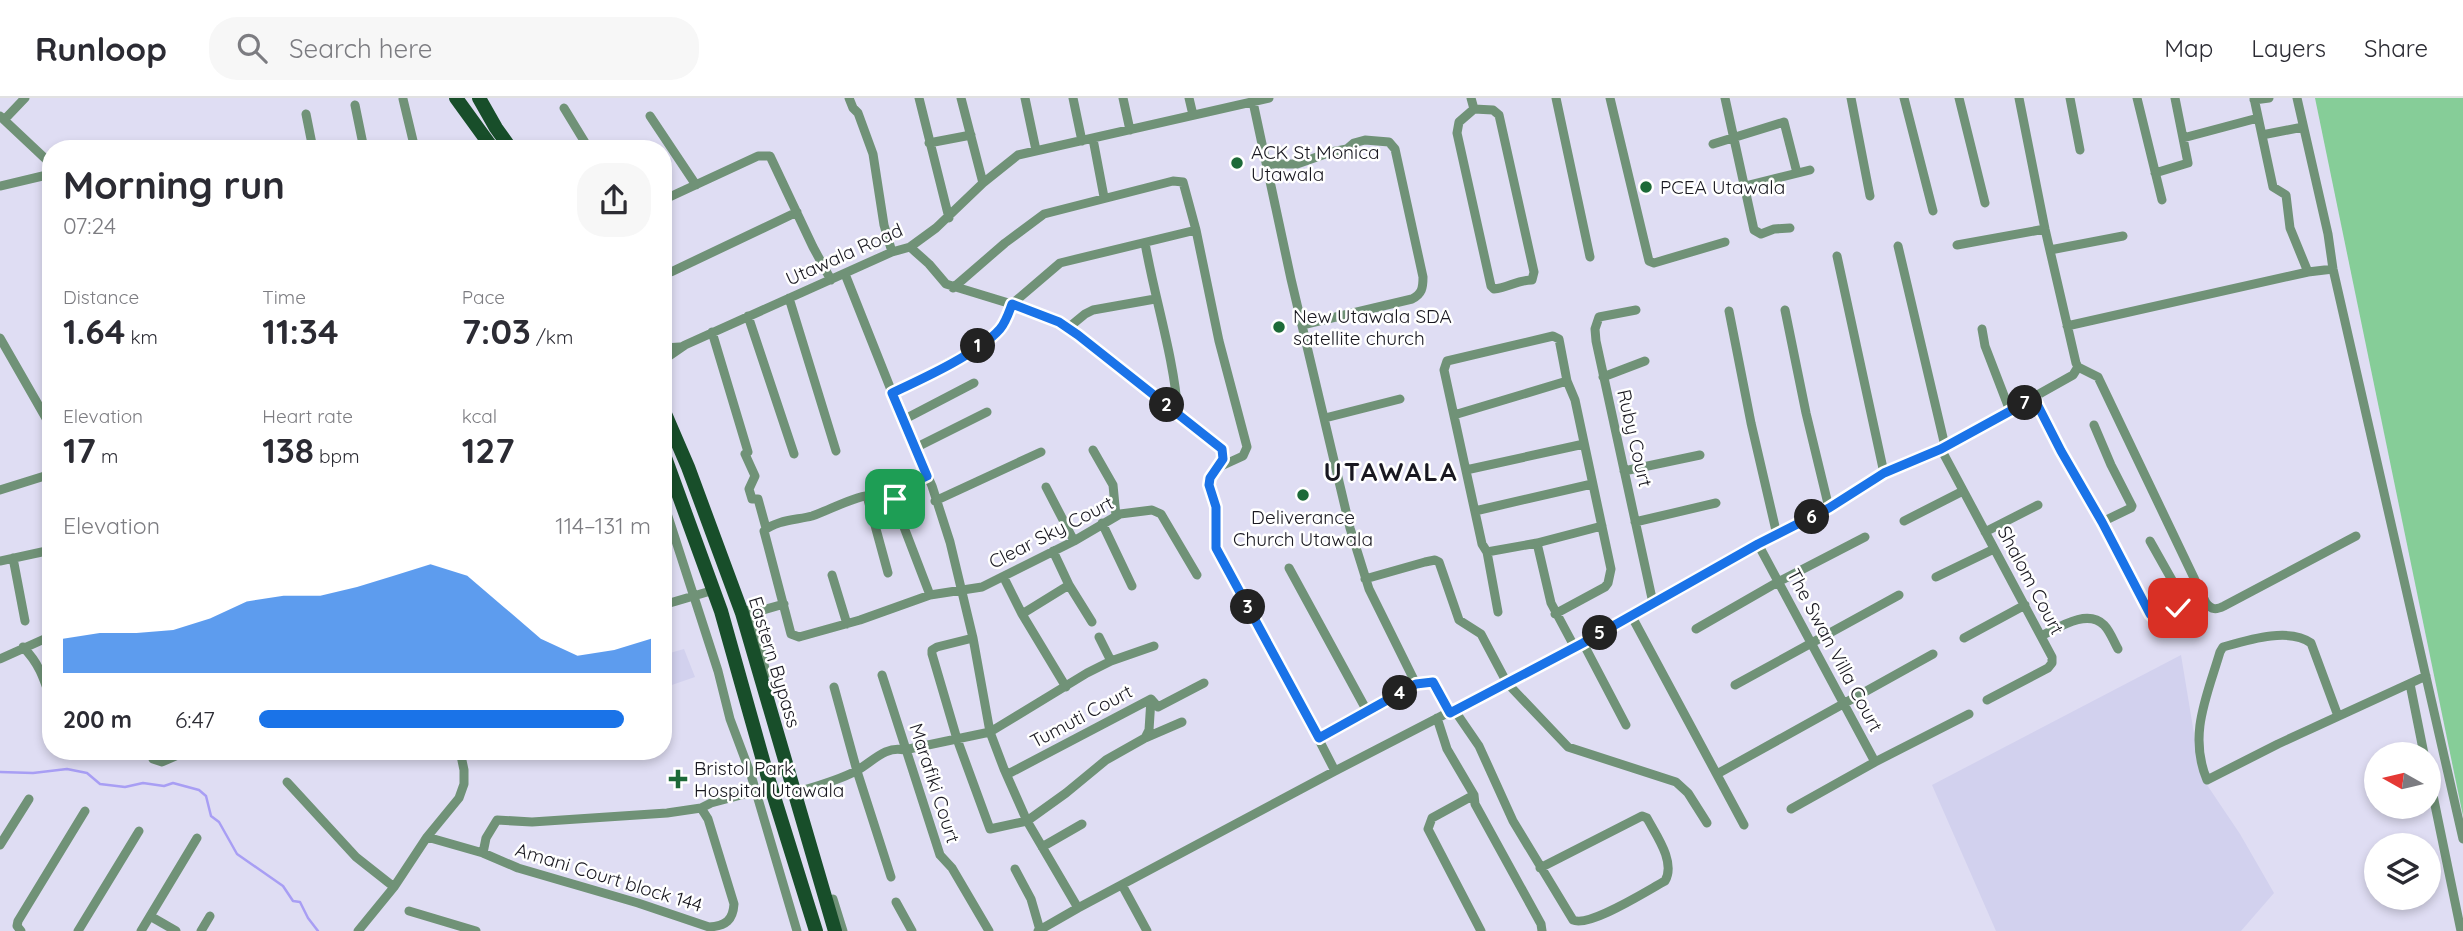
<!DOCTYPE html>
<html lang="en">
<head>
<meta charset="utf-8">
<style>
	:root { --surface:#fff; --page:#f7f7f7; --text:#2b2b33; --muted:#7c7c81; --line:#e1e1e2; --accent:#1a73e8 }
	body { margin:0; font-family:Quicksand,sans-serif; background:var(--page); color:var(--text); height:100vh; display:flex; flex-direction:column; font-size:26px; white-space:nowrap }
	* { box-sizing:border-box; margin:0 }
	p { font-size:23px; color:var(--muted) }
	.icon { flex:none; width:38px; height:38px; fill:none; stroke:currentColor; stroke-width:2; stroke-linecap:round; stroke-linejoin:round }
	.map { position:relative; flex:1; overflow:hidden }
	.panel { position:absolute; left:42px; top:42px; width:630px; height:620px; display:flex; flex-direction:column; background:var(--surface); border-radius:28px; box-shadow:0 4px 10px #0003 }
	.panel>* { flex:none }
	.needle { width:46px; rotate:278deg }
	.tools { position:absolute; left:2364px; top:644px; display:grid; gap:14px }
	.tools a { display:grid; place-items:center; width:77px; height:77px; border-radius:50%; background:var(--surface); box-shadow:0 4px 10px #0003; font-size:35px }
	.pin { position:absolute; display:grid; place-items:center; width:60px; height:60px; color:#fff; margin:-30px; border-radius:14px; box-shadow:0 4px 10px #0006 }
	.km { position:absolute; width:35px; height:35px; margin:-18px; border-radius:50%; background:#222; color:#fff; font-size:19px; line-height:35px; text-align:center }
	.round { display:grid; place-items:center; flex:none; width:74px; height:74px; border-radius:28px; background:var(--page) }
	.overview { display:flex; align-items:center; justify-content:space-between; height:119px; padding:0 21px }
	h1 { font-size:38px; font-weight:700; line-height:52px }
	.figures { display:grid; grid-template-columns:repeat(3,1fr); gap:10px; height:119px; padding:7px 21px }
	.figures div { display:grid; align-content:center }
	.figures b { font-size:35px; font-weight:700 }
	.figures small { font-size:19px; font-weight:400 }
	.figures p { font-size:19px }
	.chart { height:196px; padding:14px 21px }
	.chart p { display:flex; justify-content:space-between }
	.chart svg { width:100%; height:126px; margin-top:7px; fill:var(--accent); opacity:.7 }
	ul { padding:0 21px; list-style:none; font-size:23px }
	li { display:grid; grid-template-columns:112px 84px 1fr; align-items:center; height:52px }
	li i { height:18px; border-radius:9px; background:var(--accent) }
	header { display:flex; align-items:center; gap:42px; box-sizing:border-box; height:98px; padding:0 35px; background:var(--surface); border-bottom:2px solid var(--line) }
	header strong { font-size:33px }
	nav { display:flex; gap:38px; margin-inline-start:auto; font-size:24px }
	.search { width:490px; height:63px; background:var(--page); display:flex; align-items:center; gap:18px; box-sizing:border-box; padding:0 24px; border-radius:28px; color:var(--muted); font-size:26px }
	.map>svg:first-child { display:block }
	.built { fill:#d2d1ee }
	.green { fill:#86cd98 }
	.lines { fill:none; stroke-linecap:round; stroke-linejoin:round }
	.stream { stroke:#a89ef4; stroke-width:2.5 }
	.minor { stroke:#709277; stroke-width:9 }
	.primary { stroke:#184e2a; stroke-width:14 }
	.route-casing { stroke:#fff; stroke-width:14 }
	.route { stroke:#1a73e8; stroke-width:9 }
	.poi-dot { fill:#1d6a38; stroke:#fff; stroke-width:2.5 }
	.labels { text-anchor:middle; stroke-width:5; stroke-linejoin:round; paint-order:stroke }
	.poi-label { font-size:19px; fill:#191820; stroke:#fff; text-anchor:start }
	.street-label { font-size:19px; fill:#191820; stroke:#fff }
	.district-label { font-size:26px; font-weight:bold; letter-spacing:2px; fill:#191820; stroke:#fff }
</style>
</head>
<body>
<header>
<strong>Runloop</strong>
<div class="search"><svg class="icon" aria-label="search" viewBox="0 0 24 24"><circle cx="10" cy="10" r="6"/><path d="M15 15l6 6"/></svg>Search here</div>
<nav><a>Map</a><a>Layers</a><a>Share</a></nav>
</header>
<div class="map">
<svg width="2463" height="833" viewBox="0 0 2463 833">
	<rect width="100%" height="100%" fill="#dfddf3"/>
	<path class="built" d="M 684,551 L 695,579 L 663,590 L 663,557 Z
		M 2181,557 L 2201,678 L 2240,736 L 2274,795 L 2241,833 L 1996,833 L 1932,687 Z"/>
	<path class="green" d="M 2315,0 L 2463,0 L 2463,718 Z"/>
	<g class="lines">
		<path class="stream" d="M 0,674 L 33,675 L 67,671 L 87,675 L 100,686 L 125,689 L 143,685 L 164,688 L 173,685 L 199,692 L 206,698 L 211,718 L 219,724 L 237,756 L 283,788 L 293,803 L 300,804 L 308,820 L 318,833"/>
		<path class="minor" d="M 849,0 L 853,10 L 858,15 L 873,56 L 884,127 L 892,154
			M 919,0 L 949,120
			M 961,0 L 983,85
			M 1025,0 L 1036,52
			M 1073,0 L 1082,43
			M 1123,0 L 1130,32
			M 1189,0 L 1193,17
			M 1471,0 L 1474,11
			M 1556,0 L 1590,159
			M 1610,0 L 1649,163 L 1654,165 L 1725,144
			M 1725,0 L 1754,132 L 1761,136 L 1774,131 L 1790,130
			M 1851,0 L 1870,98
			M 1904,0 L 1933,113
			M 1959,0 L 1985,105
			M 2070,0 L 2080,52
			M 2137,0 L 2162,102
			M 2254,0 L 2273,89 L 2286,97 L 2290,130 L 2308,174
			M 2297,0 L 2328,136 L 2333,171 L 2463,741
			M 403,1 L 415,51
			M 2254,2 L 2269,0
			M 1253,4 L 1291,181 L 1350,430 L 1369,491 L 1416,586
			M 355,7 L 364,51
			M 564,10 L 589,51
			M 1474,11 L 1493,12 L 1499,17 L 1534,174 L 1532,182 C 1517,182 1508,190 1494,191 L 1491,188 L 1457,35 L 1459,24 Z
			M 306,16 L 313,51
			M 0,18 L 51,66
			M 650,18 L 696,87
			M 4,22 L 25,0
			M 2262,37 L 2303,29
			M 2183,40 L 2258,20
			M 1093,41 L 1104,99
			M 929,45 L 971,37
			M 1713,46 L 1784,24 L 1797,75
			M 256,48 L 257,51
			M 1267,66 L 1297,66 L 1331,54 L 1347,51 L 1354,45 L 1365,42 L 1389,44 L 1395,51 L 1423,179 C 1423,190 1422,196 1412,201 L 1302,227
			M 2155,75 L 2188,65 L 2175,0
			M 0,88 L 51,76
			M 1745,88 L 1810,72
			M 663,102 L 758,58 L 770,58 L 813,149 L 831,182
			M 1145,145 C 1155,202 1174,259 1178,316
			M 1957,147 L 2045,131
			M 1898,148 L 1945,348
			M 910,149 L 929,166 L 946,186 L 1021,209 L 1059,224 L 1078,237 L 1222,351 L 1223,361 L 1210,380 L 1209,387 L 1216,409 L 1216,450 L 1279,564 L 1335,673
			M 2050,152 L 2123,138
			M 1837,158 L 1884,375
			M 663,172 L 667,171 L 671,174 L 797,114
			M 845,176 L 903,322 L 932,388 L 950,444 L 973,540 L 990,634 L 1004,671 L 1027,723 L 1078,810 L 1335,673 L 1583,545 L 1758,446 L 1829,410 L 1884,375 L 1941,351 L 2073,277 L 2078,269 L 2076,265 L 2045,131 L 2019,0
			M 953,190 L 1005,145 L 1044,116 L 1173,83 L 1183,84 L 1196,132 L 1219,243 L 1247,349 L 1243,358 L 1219,369
			M 789,200 L 836,353
			M 1636,212 L 1599,219 L 1595,231 L 1596,243 L 1653,505
			M 1785,212 L 1806,315 L 1829,410
			M 1729,213 L 1751,325 L 1777,437
			M 748,218 L 794,356
			M 2067,228 L 2308,174 L 2333,171
			M 1068,230 L 1085,216 L 1093,212 L 1155,201
			M 1982,231 L 1985,248 L 2010,313
			M 712,234 L 748,354 L 745,356 L 755,378 L 749,391 L 752,401 L 758,401 L 766,430
			M 0,240 L 51,329
			M 663,250 L 680,249
			M 663,265 L 669,258 L 685,247 L 892,154 L 910,149 L 936,130 L 983,85 L 1018,57 L 1269,0
			M 2078,269 L 2098,279 L 2206,505 C 2212,512 2216,512 2224,508 L 2356,438
			M 1603,279 L 1645,263
			M 892,295 L 976,250 L 989,240 L 1001,230 L 1012,206 L 1060,165 L 1196,132
			M 2034,300 C 2071,373 2115,442 2150,516 L 2153,519 L 2178,510 L 2180,507 L 2181,498 L 2150,443
			M 1454,317 L 1567,283
			M 1325,320 L 1400,301
			M 903,322 L 974,285
			M 2094,327 L 2111,367 L 2132,408 L 2131,410 L 2102,424
			M 915,350 L 987,314
			M 1941,351 L 2052,559 L 2052,565 L 2048,570 L 1987,602
			M 1093,352 L 1113,387 L 1116,418
			M 1466,372 L 1584,346
			M 1624,373 L 1700,357
			M 1046,389 L 1074,443
			M 0,392 L 51,376
			M 887,397 L 927,378
			M 867,398 L 888,475
			M 663,403 L 718,573 L 730,621 L 751,677 L 797,833
			M 935,403 L 1041,354
			M 1475,413 L 1592,386
			M 1904,423 L 1963,393
			M 1635,424 L 1716,405
			M 1102,425 L 1132,488
			M 1985,434 L 2038,407
			M 1537,445 L 1551,505 L 1574,548
			M 1758,446 L 1875,664 L 1791,711
			M 1053,453 L 1069,487 L 1092,524
			M 1487,454 L 1498,514
			M 13,460 L 25,523
			M 0,463 L 51,452
			M 1289,470 L 1367,613
			M 832,477 L 847,526
			M 1936,479 L 1994,451
			M 1004,480 L 1022,516 L 1066,589
			M 1365,481 L 1425,464 L 1435,462 L 1439,464 L 1459,522 L 1481,536 L 1507,585 L 1568,649 L 1676,684 L 1688,695 L 1707,725
			M 930,497 L 892,398 C 866,390 836,410 812,418 C 797,422 776,422 764,433 L 791,536 L 799,539 L 860,522 L 930,497 L 982,489 L 1074,443 L 1120,416 L 1152,412 L 1161,416 L 1197,477
			M 663,507 L 714,492
			M 749,512 L 756,514 L 784,506
			M 753,513 L 766,576
			M 1022,516 L 1069,487
			M 1555,516 L 1605,489 L 1608,485 L 1611,471 L 1575,302 L 1567,283 L 1559,241 L 1553,238 L 1447,263 L 1444,272 L 1482,446 L 1487,454 L 1537,445 L 1602,428
			M 1631,517 L 1744,727
			M 1696,531 L 1778,484 L 1865,439
			M 2041,538 C 2058,530 2087,510 2104,527 C 2110,533 2114,544 2118,551
			M 1099,539 L 1111,563
			M 973,540 L 937,549 L 932,552 L 932,556 L 957,641 L 990,731 L 1027,723 L 1066,695 L 1106,662 L 1145,640 L 1149,632 L 1151,601
			M 1964,540 L 2025,507
			M 1583,545 L 1626,627
			M 23,549 C 39,565 44,581 51,602
			M 0,561 L 51,538
			M 882,577 L 940,757 L 952,770 L 989,833
			M 2410,586 L 2424,656
			M 1735,587 L 1899,497
			M 834,589 L 857,673 L 891,779
			M 1455,613 L 1479,648 L 1513,723 L 1573,822 C 1589,830 1648,792 1665,783 C 1676,764 1656,737 1647,720 L 1642,718 L 1540,770
			M 2338,618 L 2311,545 C 2289,529 2248,542 2223,549 L 2220,554 C 2207,598 2188,637 2207,682 L 2278,646 L 2426,578
			M 1437,620 L 1447,651 L 1474,697 L 1475,706 L 1541,826 L 1542,833
			M 1145,640 L 1182,624
			M 1319,640 L 1416,586 L 1433,584 L 1450,615
			M 76,653 L 77,654
			M 149,653 L 153,661 L 162,664 L 187,653
			M 1875,664 L 1969,616
			M 1008,676 L 1151,601 L 1158,609 L 1204,585
			M 1717,676 L 1933,556
			M 2429,678 L 2461,833
			M 287,684 L 356,759 L 394,789
			M 794,695 C 814,689 837,683 856,673 C 871,665 886,647 904,652 L 990,634 L 1087,575 L 1111,563 L 1154,548
			M 1474,697 L 1432,720 L 1428,731 L 1481,833
			M 427,739 L 483,755 L 518,770 L 638,805 L 709,829 C 726,828 733,822 734,806 L 708,721 L 701,710
			M 0,747 L 29,701
			M 1042,749 L 1082,726
			M 483,755 L 486,740 L 497,722 L 532,724 L 667,715 L 701,710 L 711,705 L 756,693
			M 1015,771 L 1031,801 L 1040,832
			M 1122,787 L 1147,833
			M 833,801 L 843,833
			M 896,804 L 912,833
			M 409,813 L 476,833
			M 150,818 L 176,833
			M 21,833 L 17,828 L 18,823 L 85,713
			M 78,833 L 139,733
			M 141,833 L 197,740
			M 201,833 L 210,818
			M 358,833 L 394,789 L 427,739 L 459,700 L 464,686 L 464,672 L 460,653
			M 1038,833 L 1078,810"/>
		<path class="primary" d="M 456,0 L 493,51
			M 479,0 L 496,30 L 511,51
			M 663,311 L 688,369 L 742,515 L 835,833
			M 663,354 L 721,513 L 766,673 L 816,833"/>
	</g>
	<g class="lines">
		<defs>
			<path id="route" d="M 895,401 L 887,397 L 927,378 L 892,295 C 922,281 979,255 1000,231 C 1006,224 1009,214 1012,206 L 1059,224 L 1078,237 L 1222,351 L 1223,361 L 1210,380 L 1209,387 L 1216,409 L 1216,450 L 1319,640 L 1416,586 L 1433,584 L 1450,615 L 1583,545 L 1758,446 L 1829,410 L 1884,375 L 1941,351 L 2034,300 L 2061,353 L 2102,424 L 2150,516 L 2153,519 L 2178,510"/>
		</defs>
		<use href="#route" class="route-casing"/>
		<use href="#route" class="route"/>
	</g>
	<g class="poi-dot">
		<circle cx="1237" cy="65" r="7"/>
		<circle cx="1646" cy="89" r="7"/>
		<circle cx="1279" cy="229" r="7"/>
		<circle cx="1303" cy="397" r="7"/>
		<path d="M674.5 670.5h7v7h7v7h-7v7h-7v-7h-7v-7h7z"/>
	</g>
	<g class="labels">
		<g class="poi-label">
			<text x="1251" y="61">ACK St Monica<tspan x="1251" dy="22">Utawala</tspan></text>
			<text x="1660" y="96">PCEA Utawala</text>
			<text x="1293" y="225">New Utawala SDA<tspan x="1293" dy="22">satellite church</tspan></text>
			<text x="1303" y="426" text-anchor="middle">Deliverance<tspan x="1303" dy="22">Church Utawala</tspan></text>
			<text x="694" y="677">Bristol Park<tspan x="694" dy="22">Hospital Utawala</tspan></text>
		</g>
		<g class="street-label">
			<text transform="translate(844 156) rotate(-24)" y="7">Utawala Road</text>
			<text transform="translate(1635 340) rotate(77)" y="7">Ruby Court</text>
			<text transform="translate(1051 434) rotate(-27)" y="7">Clear Sky Court</text>
			<text transform="translate(2031 482) rotate(62)" y="7">Shalom Court</text>
			<text transform="translate(1835 552) rotate(62)" y="7">The Swan Villa Court</text>
			<text transform="translate(775 564) rotate(73)" y="7">Eastern Bypass</text>
			<text transform="translate(1081 618) rotate(-28)" y="7">Tumuti Court</text>
			<text transform="translate(935 685) rotate(72)" y="7">Marafiki Court</text>
			<text transform="translate(609 779) rotate(17)" y="7">Amani Court block 144</text>
		</g>
		<g class="district-label">
			<text x="1391" y="383">UTAWALA</text>
		</g>
	</g>
</svg>
<div class="tools">
<a><svg class="needle" viewBox="-14 -14 28 28"><path d="M0-13l5 13h-10z" fill="#e53935"/><path d="M0 13l5-13h-10z" fill="#7c7c81"/></svg></a>
<a><svg class="icon" aria-label="layers" viewBox="0 0 24 24"><path d="M12 4l9 5-9 5-9-5zM3 14l9 5 9-5"/></svg></a>
</div>
<div class="pin" style="left:895px;top:401px;background:#1e9e55"><svg class="icon" aria-label="arrive" viewBox="0 0 24 24"><path d="M6 21V4h12l-3 4 3 4H6"/></svg></div>
<div class="pin" style="left:2178px;top:510px;background:#d93025"><svg class="icon" aria-label="check" viewBox="0 0 24 24"><path d="M5 12l5 5 9-10"/></svg></div>
<b class="km" style="left:978px;top:248px">1</b>
<b class="km" style="left:1167px;top:307px">2</b>
<b class="km" style="left:1248px;top:509px">3</b>
<b class="km" style="left:1400px;top:595px">4</b>
<b class="km" style="left:1600px;top:535px">5</b>
<b class="km" style="left:1812px;top:419px">6</b>
<b class="km" style="left:2025px;top:305px">7</b>
<section class="panel">
<div class="overview"><div><h1>Morning run</h1><p>07:24</p></div><a class="round"><svg class="icon" aria-label="share" viewBox="0 0 24 24"><path d="M12 15V3M7 8l5-5 5 5M5 13v7h14v-7"/></svg></a></div>
<div class="figures">
<div><p>Distance</p><b>1.64<small> km</small></b></div>
<div><p>Time</p><b>11:34</b></div>
<div><p>Pace</p><b>7:03<small> /km</small></b></div>
</div>
<div class="figures">
<div><p>Elevation</p><b>17<small> m</small></b></div>
<div><p>Heart rate</p><b>138<small> bpm</small></b></div>
<div><p>kcal</p><b>127</b></div>
</div>
<div class="chart"><p><span>Elevation</span>114–131 m</p>
<svg viewBox="0 0 160 44" preserveAspectRatio="none"><path d="M0 44V32L10 30L20 30L30 29L40 25L50 19L60 17L70 17L80 14L90 10L100 6L110 10L120 21L130 32L140 38L150 36L160 32V44z"/></svg>
</div>
<ul>
<li><b>200 m</b>6:47<i style="width:93%"></i></li>
</ul>
</section>
</div>
</body>
</html>
